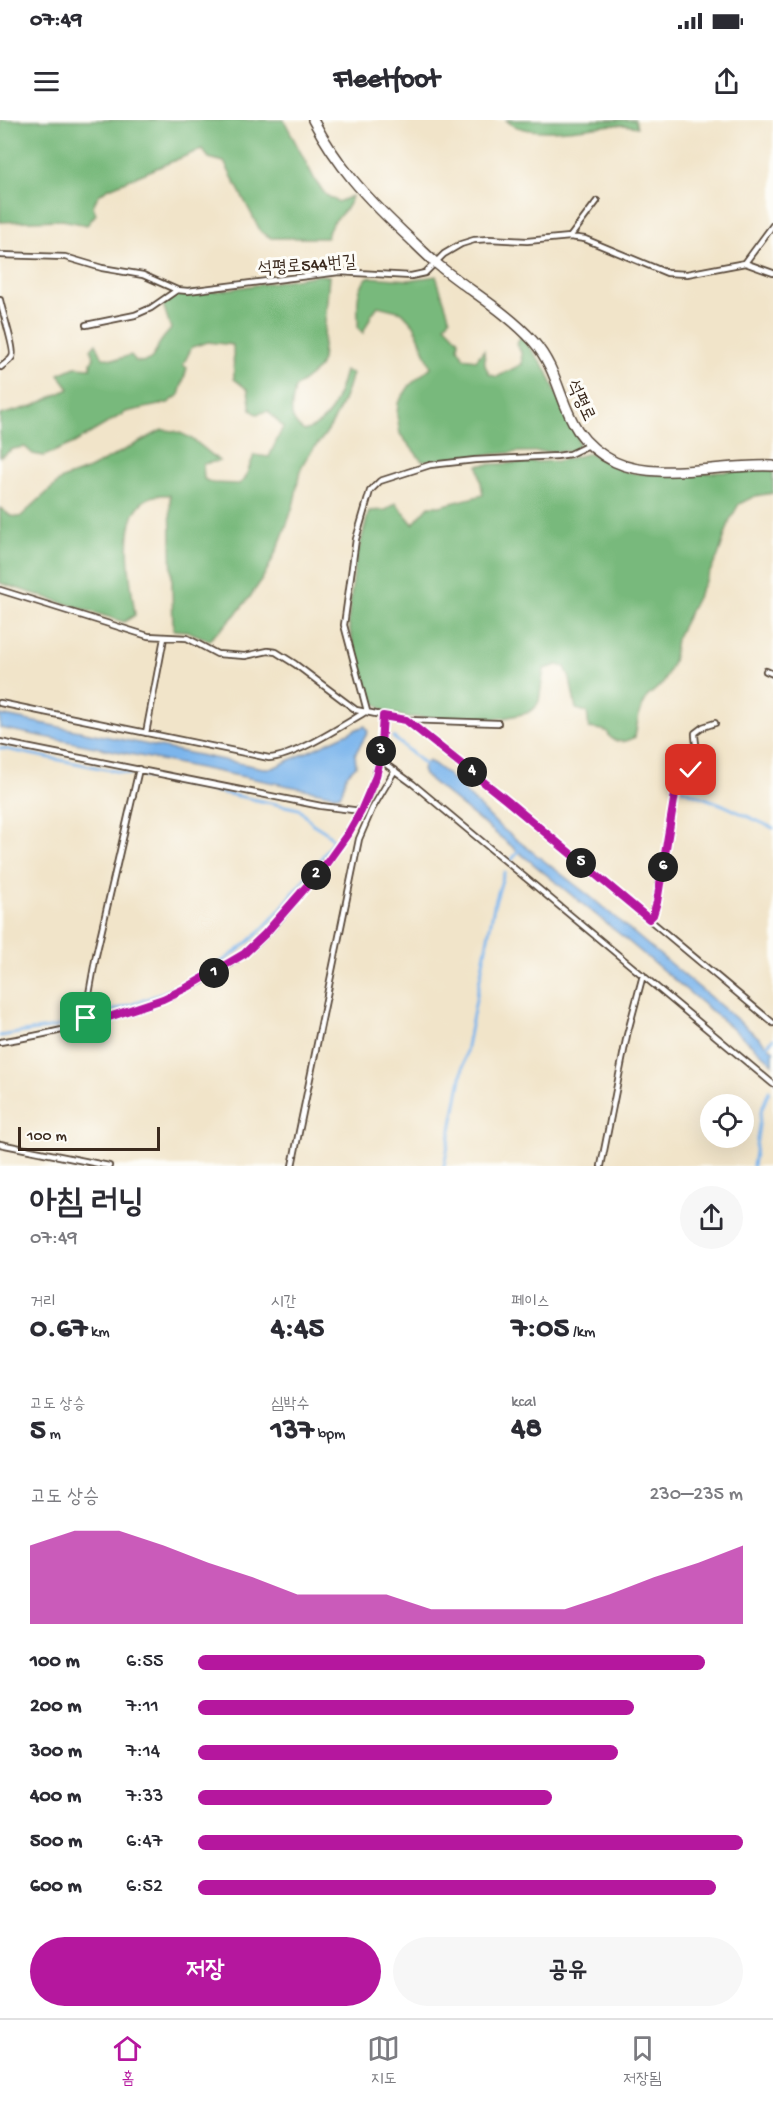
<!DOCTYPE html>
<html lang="ko">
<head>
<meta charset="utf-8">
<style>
	:root { --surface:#fff; --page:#f7f7f7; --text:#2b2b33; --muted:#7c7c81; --line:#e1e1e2; --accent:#b5179e }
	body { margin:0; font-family:"Gochi Hand","Poor Story",sans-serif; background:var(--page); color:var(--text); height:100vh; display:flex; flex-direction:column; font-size:22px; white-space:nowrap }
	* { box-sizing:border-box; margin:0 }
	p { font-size:20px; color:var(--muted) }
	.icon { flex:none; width:33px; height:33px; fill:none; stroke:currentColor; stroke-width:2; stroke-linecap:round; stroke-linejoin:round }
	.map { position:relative; height:1046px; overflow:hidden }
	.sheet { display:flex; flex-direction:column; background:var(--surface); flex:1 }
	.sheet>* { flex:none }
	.buttons { position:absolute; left:700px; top:974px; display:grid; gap:12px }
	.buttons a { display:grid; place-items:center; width:54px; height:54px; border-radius:50%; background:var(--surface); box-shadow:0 6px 24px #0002; font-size:30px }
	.scale { position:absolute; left:18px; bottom:15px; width:142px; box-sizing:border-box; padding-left:6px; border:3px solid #3b2a1e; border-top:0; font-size:16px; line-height:21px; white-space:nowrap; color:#3b2a1e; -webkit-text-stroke:4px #fdfcf7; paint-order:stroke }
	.pin { position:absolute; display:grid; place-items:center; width:51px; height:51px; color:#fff; margin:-26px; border-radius:12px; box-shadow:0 3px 9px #0006 }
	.km { position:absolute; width:30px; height:30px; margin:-15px; border-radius:50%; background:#222; color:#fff; font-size:16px; line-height:30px; text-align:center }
	.round { display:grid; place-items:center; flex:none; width:63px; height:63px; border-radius:32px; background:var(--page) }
	.head { display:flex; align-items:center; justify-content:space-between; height:102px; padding:0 30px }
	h1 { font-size:33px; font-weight:800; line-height:45px }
	.metrics { display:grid; grid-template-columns:repeat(3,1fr); gap:9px; height:102px; padding:6px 30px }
	.metrics div { display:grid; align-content:center }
	.metrics b { font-size:30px; font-weight:800 }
	.metrics small { font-size:16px; font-weight:400 }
	.metrics p { font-size:16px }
	.chart { height:168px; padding:12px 30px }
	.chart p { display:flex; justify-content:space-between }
	.chart svg { width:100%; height:108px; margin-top:6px; fill:var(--accent); opacity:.7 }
	.action { display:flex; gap:12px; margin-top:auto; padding:12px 30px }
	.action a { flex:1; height:69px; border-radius:36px; background:var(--accent); color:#fff; font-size:24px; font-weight:800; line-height:69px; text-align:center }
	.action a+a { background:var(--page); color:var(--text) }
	ul { padding:0 30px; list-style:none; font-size:20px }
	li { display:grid; grid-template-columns:96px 72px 1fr; align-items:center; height:45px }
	li i { height:15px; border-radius:8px; background:var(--accent) }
	.status { display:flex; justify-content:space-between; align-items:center; height:42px; padding:0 30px; background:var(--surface); direction:ltr }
	.status svg { height:16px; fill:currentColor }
	header { display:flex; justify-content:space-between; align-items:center; height:78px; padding:0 30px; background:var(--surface); font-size:27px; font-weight:800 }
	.menu { display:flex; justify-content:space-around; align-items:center; height:84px; border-top:2px solid var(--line); background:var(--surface); font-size:16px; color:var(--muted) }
	.menu a { display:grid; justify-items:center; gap:3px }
	.menu .on { color:var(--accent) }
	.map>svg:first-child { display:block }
	.forest { fill:#78b97c; stroke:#5a724d; stroke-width:1.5 }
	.water { fill:#7bb5ec; stroke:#5b7085; stroke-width:1.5 }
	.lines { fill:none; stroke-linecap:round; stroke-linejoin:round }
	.stream { stroke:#7bb5ec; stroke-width:3 }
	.service-casing { stroke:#564638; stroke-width:8 }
	.minor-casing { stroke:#564638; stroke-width:12 }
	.service { stroke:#fff; stroke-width:4.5 }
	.minor { stroke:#fff; stroke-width:9 }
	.route-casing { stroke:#fff; stroke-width:12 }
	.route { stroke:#b5179e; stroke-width:8 }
	.labels { text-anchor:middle; stroke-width:6; stroke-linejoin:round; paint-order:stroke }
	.street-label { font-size:18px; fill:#3b2a1e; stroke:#fdfcf7 }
</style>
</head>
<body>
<div class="status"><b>07:49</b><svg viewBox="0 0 49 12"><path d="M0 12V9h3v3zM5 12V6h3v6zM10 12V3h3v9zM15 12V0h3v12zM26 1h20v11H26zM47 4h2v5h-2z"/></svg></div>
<header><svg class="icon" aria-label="menu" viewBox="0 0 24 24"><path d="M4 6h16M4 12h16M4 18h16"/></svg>Fleetfoot<svg class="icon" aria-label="share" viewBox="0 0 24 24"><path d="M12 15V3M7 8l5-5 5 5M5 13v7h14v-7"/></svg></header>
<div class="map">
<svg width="773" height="1046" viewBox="0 0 773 1046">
	<rect width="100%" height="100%" fill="#fdfcf7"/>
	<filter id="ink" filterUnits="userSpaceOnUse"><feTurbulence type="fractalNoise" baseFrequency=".0167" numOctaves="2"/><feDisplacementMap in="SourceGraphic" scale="12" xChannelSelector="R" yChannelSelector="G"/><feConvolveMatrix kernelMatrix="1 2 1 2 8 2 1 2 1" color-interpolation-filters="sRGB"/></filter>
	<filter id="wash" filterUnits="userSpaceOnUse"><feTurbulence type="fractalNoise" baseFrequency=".008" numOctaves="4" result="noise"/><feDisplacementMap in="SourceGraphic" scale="24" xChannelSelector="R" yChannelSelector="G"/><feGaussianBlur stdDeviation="1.35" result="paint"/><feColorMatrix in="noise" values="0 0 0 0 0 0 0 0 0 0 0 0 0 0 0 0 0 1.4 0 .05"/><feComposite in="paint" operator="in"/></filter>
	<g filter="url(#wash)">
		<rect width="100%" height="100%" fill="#f1e4c9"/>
		<path class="forest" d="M 0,0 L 284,0 L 316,62 L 326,75 L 338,82 L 352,76 C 346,97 330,97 327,118 L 271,118 L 261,112 L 224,42 L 209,38 L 202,29 L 107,69 L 98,76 L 93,86 L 96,94 L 87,105 L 62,100 L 0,102 Z
			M 506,0 L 635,0 L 637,7 C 629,6 621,4 613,5 C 587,7 525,20 506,0 Z
			M 319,155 L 329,156 L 322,240 L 318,249 L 295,268 C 292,287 286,298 304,311 C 334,301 337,278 345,251 L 352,253 C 346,276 336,301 321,320 C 314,328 307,335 302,346 C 297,358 297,373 293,386 C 275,443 255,481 209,520 L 187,511 L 173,510 L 170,375 C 110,369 131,459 135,495 L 124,502 L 0,463 L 0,388 L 11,396 L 20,397 L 62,359 L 89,349 L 162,310 C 186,309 202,327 219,341 L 203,344 L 204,359 L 212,363 L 239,364 L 245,359 L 254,335 L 269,337 L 283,307 L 268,291 L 257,294 L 251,290 L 248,270 L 234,259 L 233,225 L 208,222 L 192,227 L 183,245 L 187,248 L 179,275 L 168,283 L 126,292 L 74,323 L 44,336 L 33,334 L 25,327 L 13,329 L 0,337 L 0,295 L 33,286 L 69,269 L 59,254 L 75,247 L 91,248 L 91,242 L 94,238 L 91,229 L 96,223 L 103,238 L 118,239 L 131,235 L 136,241 C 150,244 154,237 158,226 C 161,220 167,214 171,209 L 163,184 L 177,173 L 218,171 Z
			M 436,156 L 450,199 L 445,205 L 459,220 L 458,228 L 464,238 L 476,240 L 484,230 L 485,245 L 489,254 L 497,257 L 522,244 L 521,232 L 516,224 L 521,216 L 546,249 L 564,291 L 577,315 L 579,324 L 575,331 L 519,332 L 422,341 L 400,314 L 397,295 L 398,283 L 410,265 L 431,247 L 414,205 L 402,192 L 378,186 L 372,194 L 363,213 L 358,208 C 359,189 353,172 368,157 L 410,160 Z
			M 591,333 C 602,340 612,347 624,351 C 634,354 646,354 657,354 C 696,356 734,349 773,350 L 773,373 L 755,376 L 739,384 L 730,400 L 718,436 L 676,519 L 673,542 L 663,563 L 647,577 L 639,594 L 635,617 C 628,621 618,624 611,618 C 605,613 612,614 605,611 C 601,609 594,609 589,608 L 587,592 L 576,589 L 570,559 L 565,547 L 558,545 L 544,549 L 539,581 L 535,588 L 527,593 L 504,598 L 478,600 L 406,597 L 384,591 L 376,584 L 359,551 L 348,501 L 355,444 L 369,391 L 386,390 L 396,383 L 413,404 L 429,386 L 440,386 L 483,375 L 478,345 L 557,341 Z"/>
		<path class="water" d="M 0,595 L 263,648 L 273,648 L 357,609 L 365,606 L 368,612 L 355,634 L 356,646 L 346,656 L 342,672 L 339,676 L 0,608 Z
			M 428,641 L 434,644 L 447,654 L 499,706 L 587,774 L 758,917 L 773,930 L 773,944 L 752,925 L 622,816 L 424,655 L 422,649 Z"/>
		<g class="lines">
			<path class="stream" d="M 393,617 L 428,647
				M 0,628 L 130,654
				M 682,669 L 723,685 L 773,708
				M 511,741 L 519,730
				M 92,897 C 144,882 198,862 241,828 C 263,811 280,790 297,768 C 310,753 323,738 333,720 C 328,711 321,710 313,704 C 308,700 305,694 299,689 L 143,656
				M 0,916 L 55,907 L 81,900
				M 766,927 L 773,919
				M 444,1046 L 494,786 L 504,753
				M 753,1046 L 761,991 L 769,971"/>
		</g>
	</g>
	<g filter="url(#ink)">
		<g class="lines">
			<defs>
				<path id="service" d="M 570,117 L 597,81
					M 0,135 L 65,137 L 102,148 L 143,155 L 177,170 L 188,171 L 339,152 L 411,156 L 425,153 L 444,134 L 461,124 L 474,120 L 489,119 L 527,121 L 570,117 L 585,119 L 667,153 L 687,154 L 745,143
					M 745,143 L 773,105
					M 745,143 L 773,153
					M 0,180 C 2,191 16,232 12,237 C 10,241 4,244 1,247
					M 86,205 L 135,195 L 151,188 L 177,170
					M 0,470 L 148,516 L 187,518 L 217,534 L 245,536 L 268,531 L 276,532 L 295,544 L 356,590 L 406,600 L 505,679 L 773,903
					M 766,551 L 773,554
					M 0,583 L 269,638 C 295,637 343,605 367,591
					M 367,591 L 344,505 L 356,419 L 370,371 L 380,361 L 430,345 L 475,340 L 557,336 L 570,334 L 589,325
					M 408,600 L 498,603
					M 146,613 L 164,518
					M 0,622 L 321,686 L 361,691
					M 380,640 L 413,664 L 773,964
					M 649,799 L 653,795 L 656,782 L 676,668 C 681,657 695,651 697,639 C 698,631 695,622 695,613 L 703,607 L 715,603
					M 88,904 L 86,891 L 96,835 L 139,649
					M 0,922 C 82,909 189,881 253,827 C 276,807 294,781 313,758 C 358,706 382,666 383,596
					M 0,1024 L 109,1046
					M 292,1046 L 359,719 L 372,689 L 395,650
					M 601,1046 L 627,915 L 643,855"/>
				<path id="minor" d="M 313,0 C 338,47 365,76 404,113 C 415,123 425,134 437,144 C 468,170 506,191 533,221 C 570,263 555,312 615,342 C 657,362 726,343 773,346"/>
			</defs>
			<use href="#service" class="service-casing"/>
			<use href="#minor" class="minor-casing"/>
			<use href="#service" class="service"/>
			<use href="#minor" class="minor"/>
		</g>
	</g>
	<g class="lines" filter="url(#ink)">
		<defs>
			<path id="route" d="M 86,898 L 88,904 L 163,879 L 188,867 L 244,834 L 265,814 L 326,744 L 349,712 L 361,691 L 376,656 L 380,640 L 383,596 L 406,600 L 505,679 L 649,799 L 653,795 L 657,782 L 676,668 L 683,657 L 691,650"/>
		</defs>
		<use href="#route" class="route-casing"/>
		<use href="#route" class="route"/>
	</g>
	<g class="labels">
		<g class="street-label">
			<text transform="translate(307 144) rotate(-4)" y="6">석평로544번길</text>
			<text transform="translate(582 280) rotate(65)" y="6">석평로</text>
		</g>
	</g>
</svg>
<div class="buttons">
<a><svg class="icon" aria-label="locate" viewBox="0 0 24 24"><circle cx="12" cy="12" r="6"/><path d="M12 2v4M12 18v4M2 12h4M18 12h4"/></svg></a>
</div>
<div class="scale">100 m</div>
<div class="pin" style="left:86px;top:898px;background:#1e9e55"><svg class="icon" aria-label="arrive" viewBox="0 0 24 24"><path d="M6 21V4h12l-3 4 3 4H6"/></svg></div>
<div class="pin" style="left:691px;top:650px;background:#d93025"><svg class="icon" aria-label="check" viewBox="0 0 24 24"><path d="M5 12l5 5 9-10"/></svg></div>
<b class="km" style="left:214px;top:853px">1</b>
<b class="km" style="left:316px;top:755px">2</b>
<b class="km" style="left:381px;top:631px">3</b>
<b class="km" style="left:472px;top:652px">4</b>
<b class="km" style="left:581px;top:743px">5</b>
<b class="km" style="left:663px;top:747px">6</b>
</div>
<section class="sheet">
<div class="head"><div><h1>아침 러닝</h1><p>07:49</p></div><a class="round"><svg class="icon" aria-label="share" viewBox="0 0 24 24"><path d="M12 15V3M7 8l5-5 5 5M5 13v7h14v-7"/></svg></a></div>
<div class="metrics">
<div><p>거리</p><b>0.67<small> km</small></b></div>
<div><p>시간</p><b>4:45</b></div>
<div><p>페이스</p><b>7:05<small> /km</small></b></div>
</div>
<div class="metrics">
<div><p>고도 상승</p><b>5<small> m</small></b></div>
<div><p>심박수</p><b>137<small> bpm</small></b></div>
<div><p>kcal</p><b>48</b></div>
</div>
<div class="chart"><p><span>고도 상승</span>230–235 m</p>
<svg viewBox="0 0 160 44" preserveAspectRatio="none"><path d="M0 44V12L10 6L20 6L30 12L40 19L50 25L60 32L70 32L80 32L90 38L100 38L110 38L120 38L130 32L140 25L150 19L160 12V44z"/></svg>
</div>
<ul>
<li><b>100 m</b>6:55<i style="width:93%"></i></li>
<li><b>200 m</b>7:11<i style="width:80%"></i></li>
<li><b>300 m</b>7:14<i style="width:77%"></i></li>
<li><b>400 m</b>7:33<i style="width:65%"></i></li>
<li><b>500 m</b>6:47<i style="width:100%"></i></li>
<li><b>600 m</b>6:52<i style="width:95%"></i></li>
</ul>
<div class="action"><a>저장</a><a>공유</a></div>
</section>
<nav class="menu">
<a class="on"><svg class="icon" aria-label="home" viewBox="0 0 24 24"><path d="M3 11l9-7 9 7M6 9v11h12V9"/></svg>홈</a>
<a><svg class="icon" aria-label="map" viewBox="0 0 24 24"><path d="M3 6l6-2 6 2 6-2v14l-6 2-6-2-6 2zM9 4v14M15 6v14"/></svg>지도</a>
<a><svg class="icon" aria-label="saved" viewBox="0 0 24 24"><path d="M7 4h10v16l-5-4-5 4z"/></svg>저장됨</a>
</nav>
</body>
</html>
